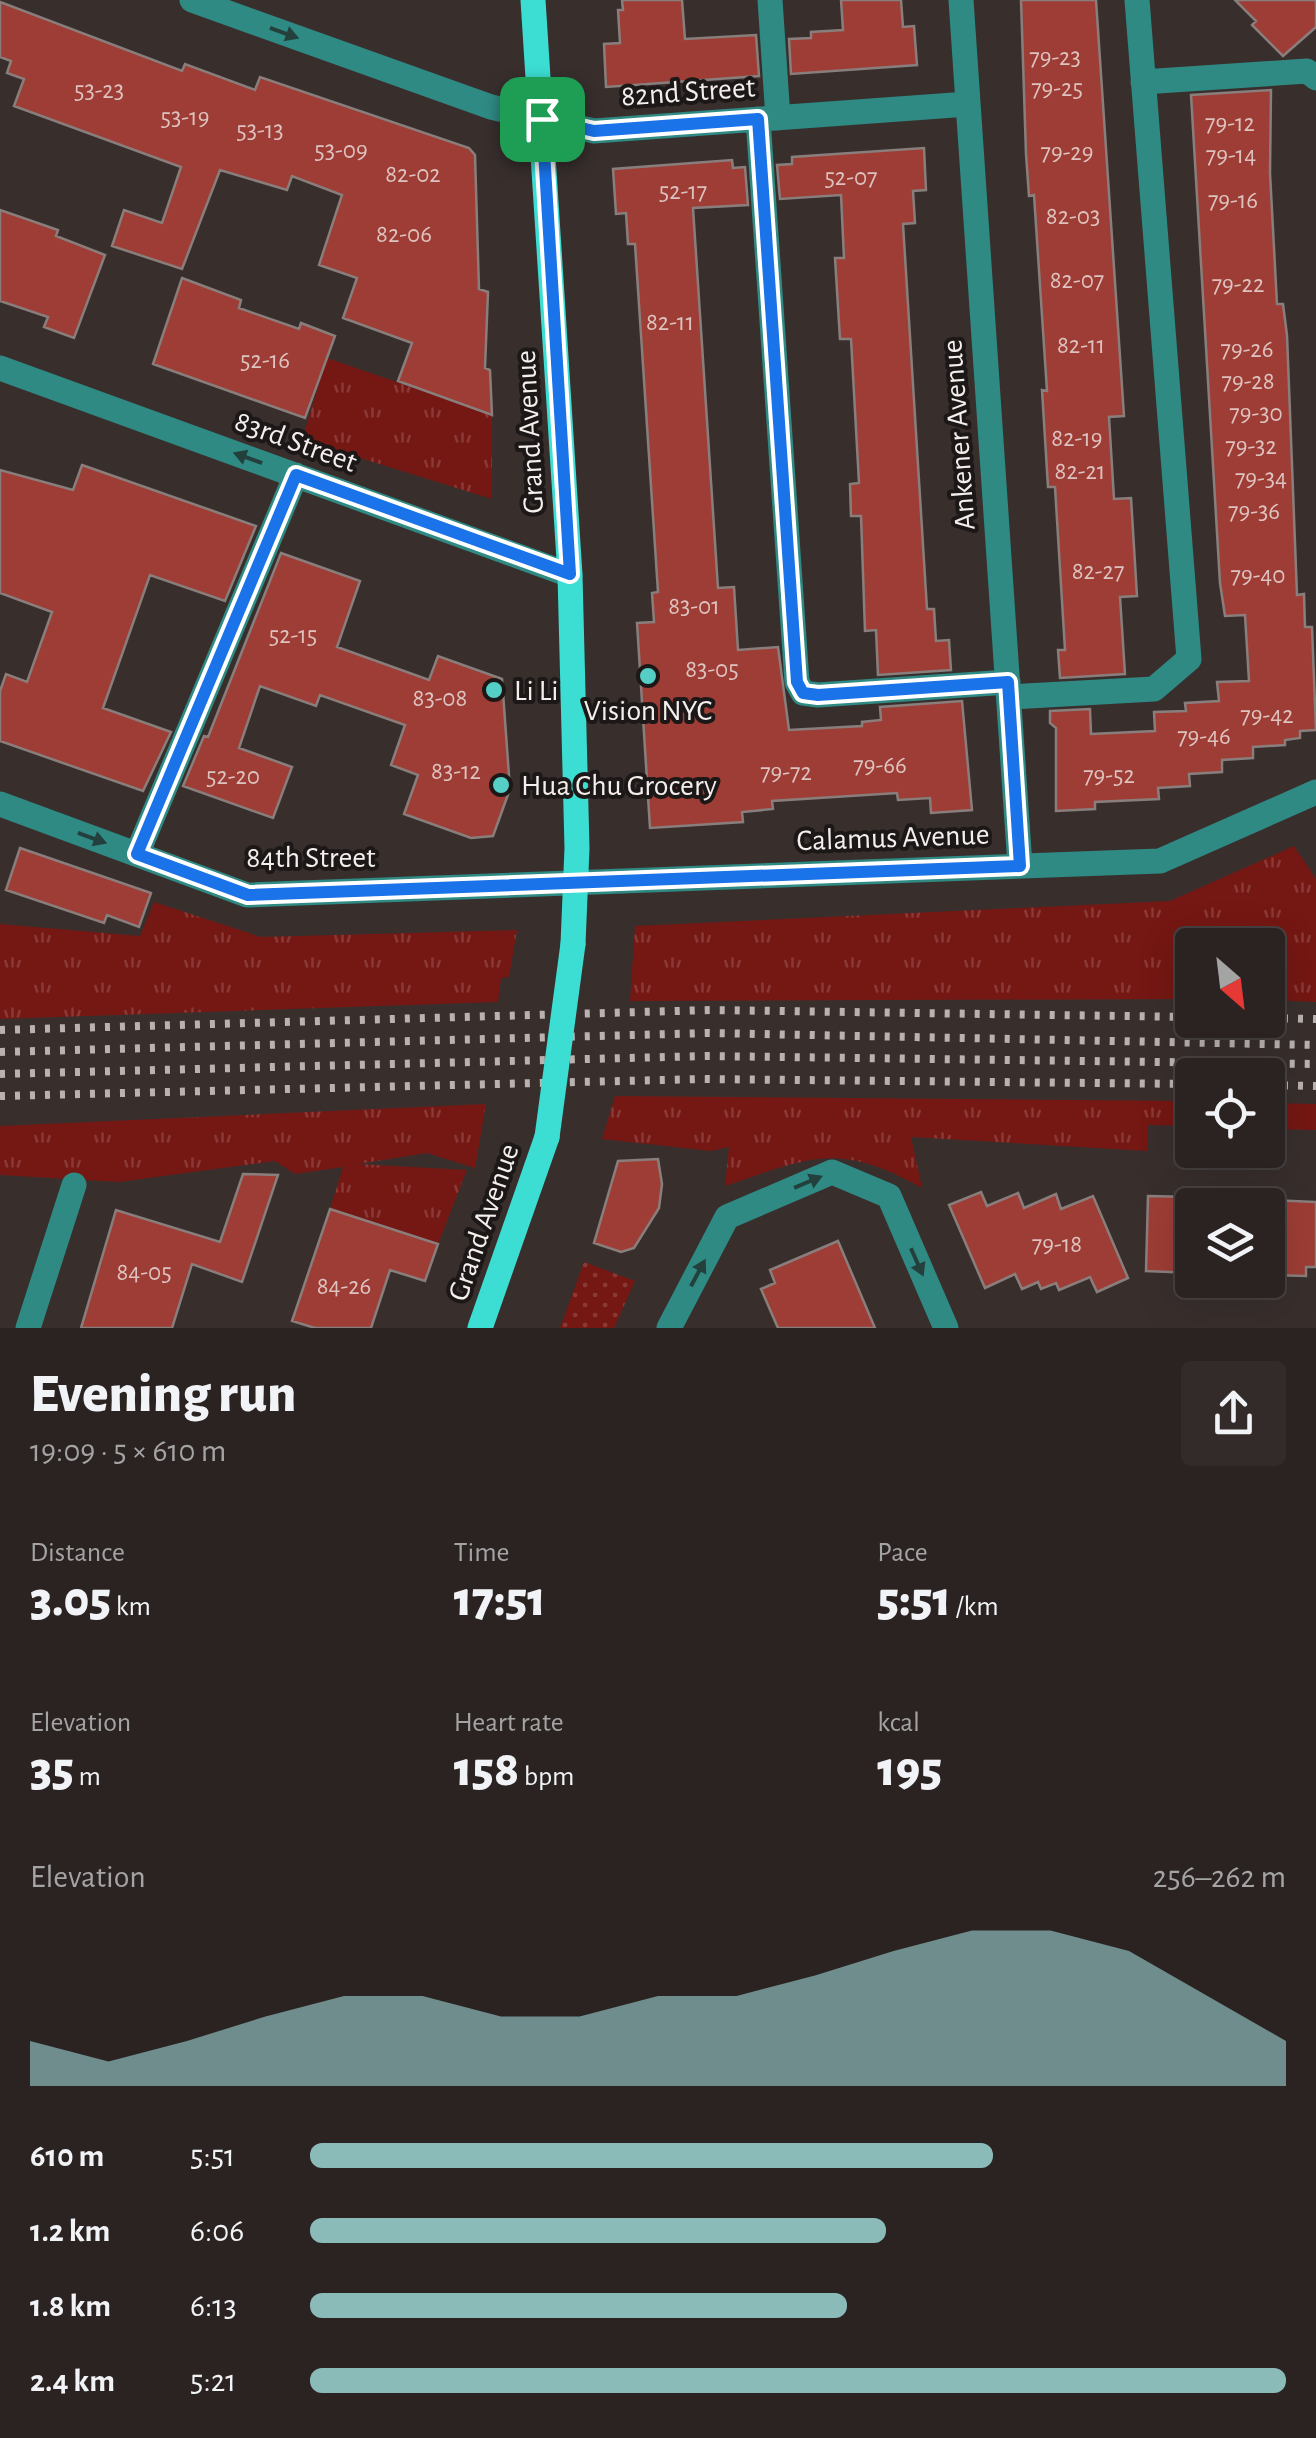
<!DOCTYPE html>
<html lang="en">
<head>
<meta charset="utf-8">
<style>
	:root { --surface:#2a2322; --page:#322b2a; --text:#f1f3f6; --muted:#a5a4a5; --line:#464040; --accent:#8bbbb9 }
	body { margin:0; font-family:"Alegreya Sans",sans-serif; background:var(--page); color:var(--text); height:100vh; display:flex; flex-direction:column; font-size:38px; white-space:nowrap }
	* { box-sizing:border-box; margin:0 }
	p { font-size:32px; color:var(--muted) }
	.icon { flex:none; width:55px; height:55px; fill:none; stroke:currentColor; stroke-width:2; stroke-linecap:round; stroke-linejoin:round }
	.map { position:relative; height:1328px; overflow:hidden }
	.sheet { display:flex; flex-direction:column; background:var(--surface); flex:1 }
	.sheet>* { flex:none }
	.needle { width:65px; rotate:152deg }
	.fabs { position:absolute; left:1175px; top:928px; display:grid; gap:20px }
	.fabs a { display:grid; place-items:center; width:110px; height:110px; border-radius:10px; background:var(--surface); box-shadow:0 10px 40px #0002,0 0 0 2px var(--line); font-size:50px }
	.pin { position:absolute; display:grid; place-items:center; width:85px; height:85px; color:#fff; margin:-42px; border-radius:20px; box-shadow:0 5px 15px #0006 }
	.round { display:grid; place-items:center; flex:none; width:105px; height:105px; border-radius:10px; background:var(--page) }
	.summary { display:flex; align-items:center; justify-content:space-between; height:170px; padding:0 30px }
	h1 { font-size:55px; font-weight:800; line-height:75px }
	.stats { display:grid; grid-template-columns:repeat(3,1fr); gap:15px; height:170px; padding:10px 30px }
	.stats div { display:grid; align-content:center }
	.stats b { font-size:50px; font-weight:800 }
	.stats small { font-size:28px; font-weight:400 }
	.stats p { font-size:28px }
	.chart { height:280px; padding:20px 30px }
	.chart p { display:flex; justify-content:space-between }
	.chart svg { width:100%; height:180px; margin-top:10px; fill:var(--accent); opacity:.7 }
	ul { padding:0 30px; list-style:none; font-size:32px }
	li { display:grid; grid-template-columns:160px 120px 1fr; align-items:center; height:75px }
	li i { height:25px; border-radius:12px; background:var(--accent) }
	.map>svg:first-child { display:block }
	.grass { fill:url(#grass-tufts) }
	.park { fill:url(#park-dots) }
	.building { fill:#9d3d35; stroke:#897e7c; stroke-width:2.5 }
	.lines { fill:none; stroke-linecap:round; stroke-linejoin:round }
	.minor { stroke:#2f8a84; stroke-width:25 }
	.major { stroke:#3cddd3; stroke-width:25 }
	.rail { stroke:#b9b2b1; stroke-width:8; stroke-dasharray:5 10; stroke-linecap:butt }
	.major-bridge { stroke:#3cddd3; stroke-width:25 }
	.oneway { fill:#23403d }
	.route-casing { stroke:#fff; stroke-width:20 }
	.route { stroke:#1a73e8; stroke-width:12 }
	.poi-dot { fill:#55cec5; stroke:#1c1817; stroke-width:4 }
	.labels { text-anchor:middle; stroke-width:8; stroke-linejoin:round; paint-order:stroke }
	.number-label { font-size:25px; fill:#dec2bf }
	.street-label { font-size:30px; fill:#f4eeed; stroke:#1c1817 }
	.poi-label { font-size:30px; fill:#f4eeed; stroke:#1c1817; text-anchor:start }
</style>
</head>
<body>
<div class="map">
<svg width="1316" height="1328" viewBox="0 0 1316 1328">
	<defs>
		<pattern id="grass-tufts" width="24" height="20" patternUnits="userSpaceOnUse" patternTransform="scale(2.5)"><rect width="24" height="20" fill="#751713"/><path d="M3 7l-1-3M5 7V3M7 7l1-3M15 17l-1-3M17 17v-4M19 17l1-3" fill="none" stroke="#893936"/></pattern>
		<pattern id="park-dots" width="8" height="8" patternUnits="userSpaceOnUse" patternTransform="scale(2.5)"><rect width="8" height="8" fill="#751713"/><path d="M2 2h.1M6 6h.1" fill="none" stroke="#893936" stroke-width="1.8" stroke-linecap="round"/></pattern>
	</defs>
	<rect width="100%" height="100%" fill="#382f2d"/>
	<path class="grass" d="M 327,358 L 492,415 L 492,499 L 302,440 Z
		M 1294,846 L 1316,879 L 1316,1002 L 1268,1000 L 1268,945 L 1192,945 L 1192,999 L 630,1001 L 635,926 L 1170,901 Z
		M 154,902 L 261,937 L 517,930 L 509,977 L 501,978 L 498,1002 L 0,1019 L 0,924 L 140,936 Z
		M 615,1096 L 1192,1101 L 1192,1126 L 1148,1125 L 1147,1151 L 911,1137 L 922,1188 C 838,1141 811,1157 725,1186 L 729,1147 L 711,1151 L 602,1139 Z
		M 1268,1103 L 1316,1104 L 1316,1130 L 1268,1129 Z
		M 486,1104 L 475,1168 L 427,1153 L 358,1164 L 467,1170 L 438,1244 L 330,1209 L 343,1167 L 295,1174 L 275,1161 L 119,1182 L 0,1175 L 0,1126 Z"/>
	<path class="park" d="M 584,1262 L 635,1281 L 614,1328 L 560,1328 Z"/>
	<path class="building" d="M 622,0 L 682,0 L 685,39 L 756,35 L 759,76 L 606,87 L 604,44 L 620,43 L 618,10 L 623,10 Z
		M 841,0 L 901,0 L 903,27 L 914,26 L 917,65 L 791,74 L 789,39 L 811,38 L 811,32 L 843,30 Z
		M 1021,0 L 1096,0 L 1124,416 L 1109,417 L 1114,499 L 1131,498 L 1137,596 L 1120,597 L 1125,674 L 1060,678 L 1058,650 L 1065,650 L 1061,585 L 1055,487 L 1048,487 L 1042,390 L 1047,391 L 1034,195 L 1029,196 L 1026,154 Z
		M 1235,0 L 1316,0 L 1316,27 L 1283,56 L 1252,25 L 1256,21 Z
		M 0,2 L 182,71 L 185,64 L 255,90 L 260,77 L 469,148 L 475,155 L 479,289 L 488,292 L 485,368 L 490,370 L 492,415 L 398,381 L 412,343 L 343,318 L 357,278 L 319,265 L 342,195 L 292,176 L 287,190 L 220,170 L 182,269 L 112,246 L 124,210 L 162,223 L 181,167 L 14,106 L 24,79 L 7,73 L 11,61 L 0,57 Z
		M 1271,90 L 1270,173 L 1277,304 L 1283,304 L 1287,335 L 1297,595 L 1304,594 L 1305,627 L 1312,627 L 1316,730 L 1300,731 L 1300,738 L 1285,740 L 1285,745 L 1253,747 L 1253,758 L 1222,760 L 1222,772 L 1189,774 L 1190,786 L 1158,788 L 1159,799 L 1095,802 L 1095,809 L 1056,811 L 1056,728 L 1050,723 L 1050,711 L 1090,709 L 1091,734 L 1155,731 L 1154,712 L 1186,711 L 1185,703 L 1219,701 L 1217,682 L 1249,681 L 1245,615 L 1225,616 L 1220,583 L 1191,95 Z
		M 924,148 L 926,190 L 913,191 L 915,223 L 903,224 L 927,609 L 934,609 L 936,641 L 949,640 L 951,670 L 878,675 L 876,630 L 865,631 L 861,516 L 851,516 L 850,484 L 859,483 L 851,339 L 840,339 L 835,258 L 844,258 L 841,195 L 780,199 L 777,165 L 792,164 L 792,157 Z
		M 732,160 L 733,168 L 745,167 L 748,205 L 693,208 L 718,588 L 734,587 L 738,650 L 778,647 L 789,730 L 862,726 L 862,722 L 881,720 L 880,707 L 962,701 L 972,810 L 931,813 L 930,798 L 898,800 L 897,793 L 772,801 L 773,809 L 742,812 L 743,822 L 650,828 L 637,623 L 654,622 L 652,593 L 658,592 L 635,244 L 628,244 L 626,213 L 616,214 L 613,169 Z
		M 0,210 L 58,230 L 56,236 L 105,255 L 74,338 L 44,327 L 48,317 L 0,301 Z
		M 182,278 L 241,300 L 239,308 L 299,329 L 301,323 L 335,336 L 305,418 L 153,364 Z
		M 82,465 L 256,526 L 225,601 L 150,575 L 103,708 L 171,732 L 143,791 L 0,741 L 0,691 L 6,674 L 27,682 L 52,612 L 0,593 L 0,470 L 73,490 Z
		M 281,553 L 360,581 L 337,647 L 429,680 L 438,656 L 502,679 L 510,789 L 493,836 L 471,838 L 404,814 L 418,775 L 391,765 L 405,725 L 320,695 L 316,706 L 260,686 L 239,748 L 292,767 L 273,818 L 183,786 L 204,736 L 208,737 Z
		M 20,848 L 151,893 L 139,927 L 107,915 L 104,923 L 6,890 Z
		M 658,1159 L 662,1184 L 659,1208 L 634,1248 L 621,1252 L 594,1243 L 618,1161 Z
		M 243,1174 L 278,1175 L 242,1282 L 192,1264 L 172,1328 L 81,1328 L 116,1210 L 220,1242 Z
		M 981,1192 L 987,1206 L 1018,1193 L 1024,1208 L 1056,1194 L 1061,1209 L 1093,1196 L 1128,1278 L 1097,1292 L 1090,1277 L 1059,1290 L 1056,1283 L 1041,1289 L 1038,1282 L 1022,1289 L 1015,1274 L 985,1288 L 949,1205 Z
		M 1148,1196 L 1192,1197 L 1192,1273 L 1146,1271 Z
		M 1268,1200 L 1316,1202 L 1316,1267 L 1306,1267 L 1306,1276 L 1268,1275 Z
		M 330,1209 L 438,1244 L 425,1281 L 390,1270 L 371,1328 L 315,1328 L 292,1321 Z
		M 838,1241 L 875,1328 L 778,1328 L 761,1289 L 775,1283 L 770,1270 Z"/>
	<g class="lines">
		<path class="minor" d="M 192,0 L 491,107 L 594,131 L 968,104
			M 770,0 L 778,118
			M 961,0 L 1020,866
			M 1143,82 L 1307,71 L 1316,78
			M 758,119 L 797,682 L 803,693 L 818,695 L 1008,682
			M 0,368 L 570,575
			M 1009,697 L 1154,689 L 1189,659 L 1137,0
			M 0,804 L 247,895 L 1160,861 L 1316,792
			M 137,854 L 296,475
			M 28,1328 L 74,1185
			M 669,1328 L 727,1217 L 832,1172 L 889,1196 L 946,1328"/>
		<path class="major" d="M 533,0 L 570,575 L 577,848 L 573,944
			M 480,1328 L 547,1137"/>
		<path class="rail" d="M 1268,1018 L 1316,1019
			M 0,1030 L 711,1010 L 1192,1017
			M 0,1052 L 709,1033 L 1316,1045
			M 0,1074 L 706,1056 L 1316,1064
			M 1268,1085 L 1316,1086
			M 0,1096 L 703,1079 L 1192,1084"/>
		<path class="major-bridge" d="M 547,1137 L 573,944"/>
	</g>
	<defs><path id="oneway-solid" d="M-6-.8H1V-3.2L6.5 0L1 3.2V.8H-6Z" transform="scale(2.5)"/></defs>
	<g class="oneway">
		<use href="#oneway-solid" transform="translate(284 33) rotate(20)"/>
		<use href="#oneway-solid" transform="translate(248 458) rotate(-160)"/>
		<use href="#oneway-solid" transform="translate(92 838) rotate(20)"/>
		<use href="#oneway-solid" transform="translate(808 1182) rotate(-23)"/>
		<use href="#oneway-solid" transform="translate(917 1262) rotate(66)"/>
		<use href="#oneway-solid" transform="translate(698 1273) rotate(-62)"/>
	</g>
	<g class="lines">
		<defs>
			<path id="route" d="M 542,119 L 594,131 L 758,119 L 797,682 L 803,693 L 818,695 L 1008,682 L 1020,866 L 248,895 L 137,854 L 296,475 L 570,574 Z"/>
		</defs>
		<use href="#route" class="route-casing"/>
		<use href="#route" class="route"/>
	</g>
	<g class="poi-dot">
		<circle cx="648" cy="676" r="10"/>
		<circle cx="494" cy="690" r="10"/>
		<circle cx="501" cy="785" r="10"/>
	</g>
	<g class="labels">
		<g class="number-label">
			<text x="1055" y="65">79-23</text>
			<text x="1057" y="96">79-25</text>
			<text x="99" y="98">53-23</text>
			<text x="185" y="125">53-19</text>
			<text x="1230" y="131">79-12</text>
			<text x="260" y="138">53-13</text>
			<text x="341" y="158">53-09</text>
			<text x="1067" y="160">79-29</text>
			<text x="1231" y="163">79-14</text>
			<text x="413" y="182">82-02</text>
			<text x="851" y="185">52-07</text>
			<text x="683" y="199">52-17</text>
			<text x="1233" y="208">79-16</text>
			<text x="1073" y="224">82-03</text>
			<text x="404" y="242">82-06</text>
			<text x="1077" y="288">82-07</text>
			<text x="1238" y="292">79-22</text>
			<text x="670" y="330">82-11</text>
			<text x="1081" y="353">82-11</text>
			<text x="1247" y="357">79-26</text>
			<text x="265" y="368">52-16</text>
			<text x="1248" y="389">79-28</text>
			<text x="1256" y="421">79-30</text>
			<text x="1077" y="446">82-19</text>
			<text x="1251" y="454">79-32</text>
			<text x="1080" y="479">82-21</text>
			<text x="1261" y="486">79-34</text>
			<text x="1254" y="519">79-36</text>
			<text x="1098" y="579">82-27</text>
			<text x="1258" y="583">79-40</text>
			<text x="694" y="614">83-01</text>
			<text x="293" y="643">52-15</text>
			<text x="712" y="677">83-05</text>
			<text x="440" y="706">83-08</text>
			<text x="1267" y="723">79-42</text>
			<text x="1204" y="744">79-46</text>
			<text x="880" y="773">79-66</text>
			<text x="456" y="779">83-12</text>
			<text x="786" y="780">79-72</text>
			<text x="1109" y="783">79-52</text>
			<text x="233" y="784">52-20</text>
			<text x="1057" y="1252">79-18</text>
			<text x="144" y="1280">84-05</text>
			<text x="344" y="1294">84-26</text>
		</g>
		<g class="street-label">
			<text transform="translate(688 91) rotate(-4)" y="10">82nd Street</text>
			<text transform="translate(529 432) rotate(-93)" y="10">Grand Avenue</text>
			<text transform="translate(958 435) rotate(-94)" y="10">Ankener Avenue</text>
			<text transform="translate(296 441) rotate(20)" y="10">83rd Street</text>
			<text transform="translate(893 837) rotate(-2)" y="10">Calamus Avenue</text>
			<text x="311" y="867">84th Street</text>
			<text transform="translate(483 1222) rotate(-71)" y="10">Grand Avenue</text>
		</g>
		<g class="poi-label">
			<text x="514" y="700">Li Li</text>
			<text x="648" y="720" text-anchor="middle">Vision NYC</text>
			<text x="521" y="795">Hua Chu Grocery</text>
		</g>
	</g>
</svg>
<div class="fabs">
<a><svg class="needle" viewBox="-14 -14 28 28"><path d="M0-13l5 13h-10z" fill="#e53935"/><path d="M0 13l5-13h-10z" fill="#a5a4a5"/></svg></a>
<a><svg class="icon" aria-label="locate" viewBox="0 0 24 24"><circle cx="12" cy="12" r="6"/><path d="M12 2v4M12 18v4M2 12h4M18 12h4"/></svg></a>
<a><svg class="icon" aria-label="layers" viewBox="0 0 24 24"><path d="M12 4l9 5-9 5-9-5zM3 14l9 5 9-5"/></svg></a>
</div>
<div class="pin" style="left:542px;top:119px;background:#1e9e55"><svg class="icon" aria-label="arrive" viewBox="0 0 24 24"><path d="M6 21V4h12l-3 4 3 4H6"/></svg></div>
</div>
<section class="sheet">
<div class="summary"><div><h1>Evening run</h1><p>19:09 · 5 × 610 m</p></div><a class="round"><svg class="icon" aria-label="share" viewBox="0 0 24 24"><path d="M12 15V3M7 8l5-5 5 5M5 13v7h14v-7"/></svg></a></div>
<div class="stats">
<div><p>Distance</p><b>3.05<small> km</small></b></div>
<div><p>Time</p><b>17:51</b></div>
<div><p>Pace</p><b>5:51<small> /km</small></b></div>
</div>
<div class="stats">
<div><p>Elevation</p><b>35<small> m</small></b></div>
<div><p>Heart rate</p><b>158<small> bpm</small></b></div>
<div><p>kcal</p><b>195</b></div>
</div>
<div class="chart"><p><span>Elevation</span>256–262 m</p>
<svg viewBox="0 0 160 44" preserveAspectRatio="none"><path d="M0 44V33L10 38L20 33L30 27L40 22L50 22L60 27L70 27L80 22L90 22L100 17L110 11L120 6L130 6L140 11L150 22L160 33V44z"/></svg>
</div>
<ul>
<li><b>610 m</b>5:51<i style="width:70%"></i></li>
<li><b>1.2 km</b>6:06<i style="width:59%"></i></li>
<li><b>1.8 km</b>6:13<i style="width:55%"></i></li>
<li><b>2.4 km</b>5:21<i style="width:100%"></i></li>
</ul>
</section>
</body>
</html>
